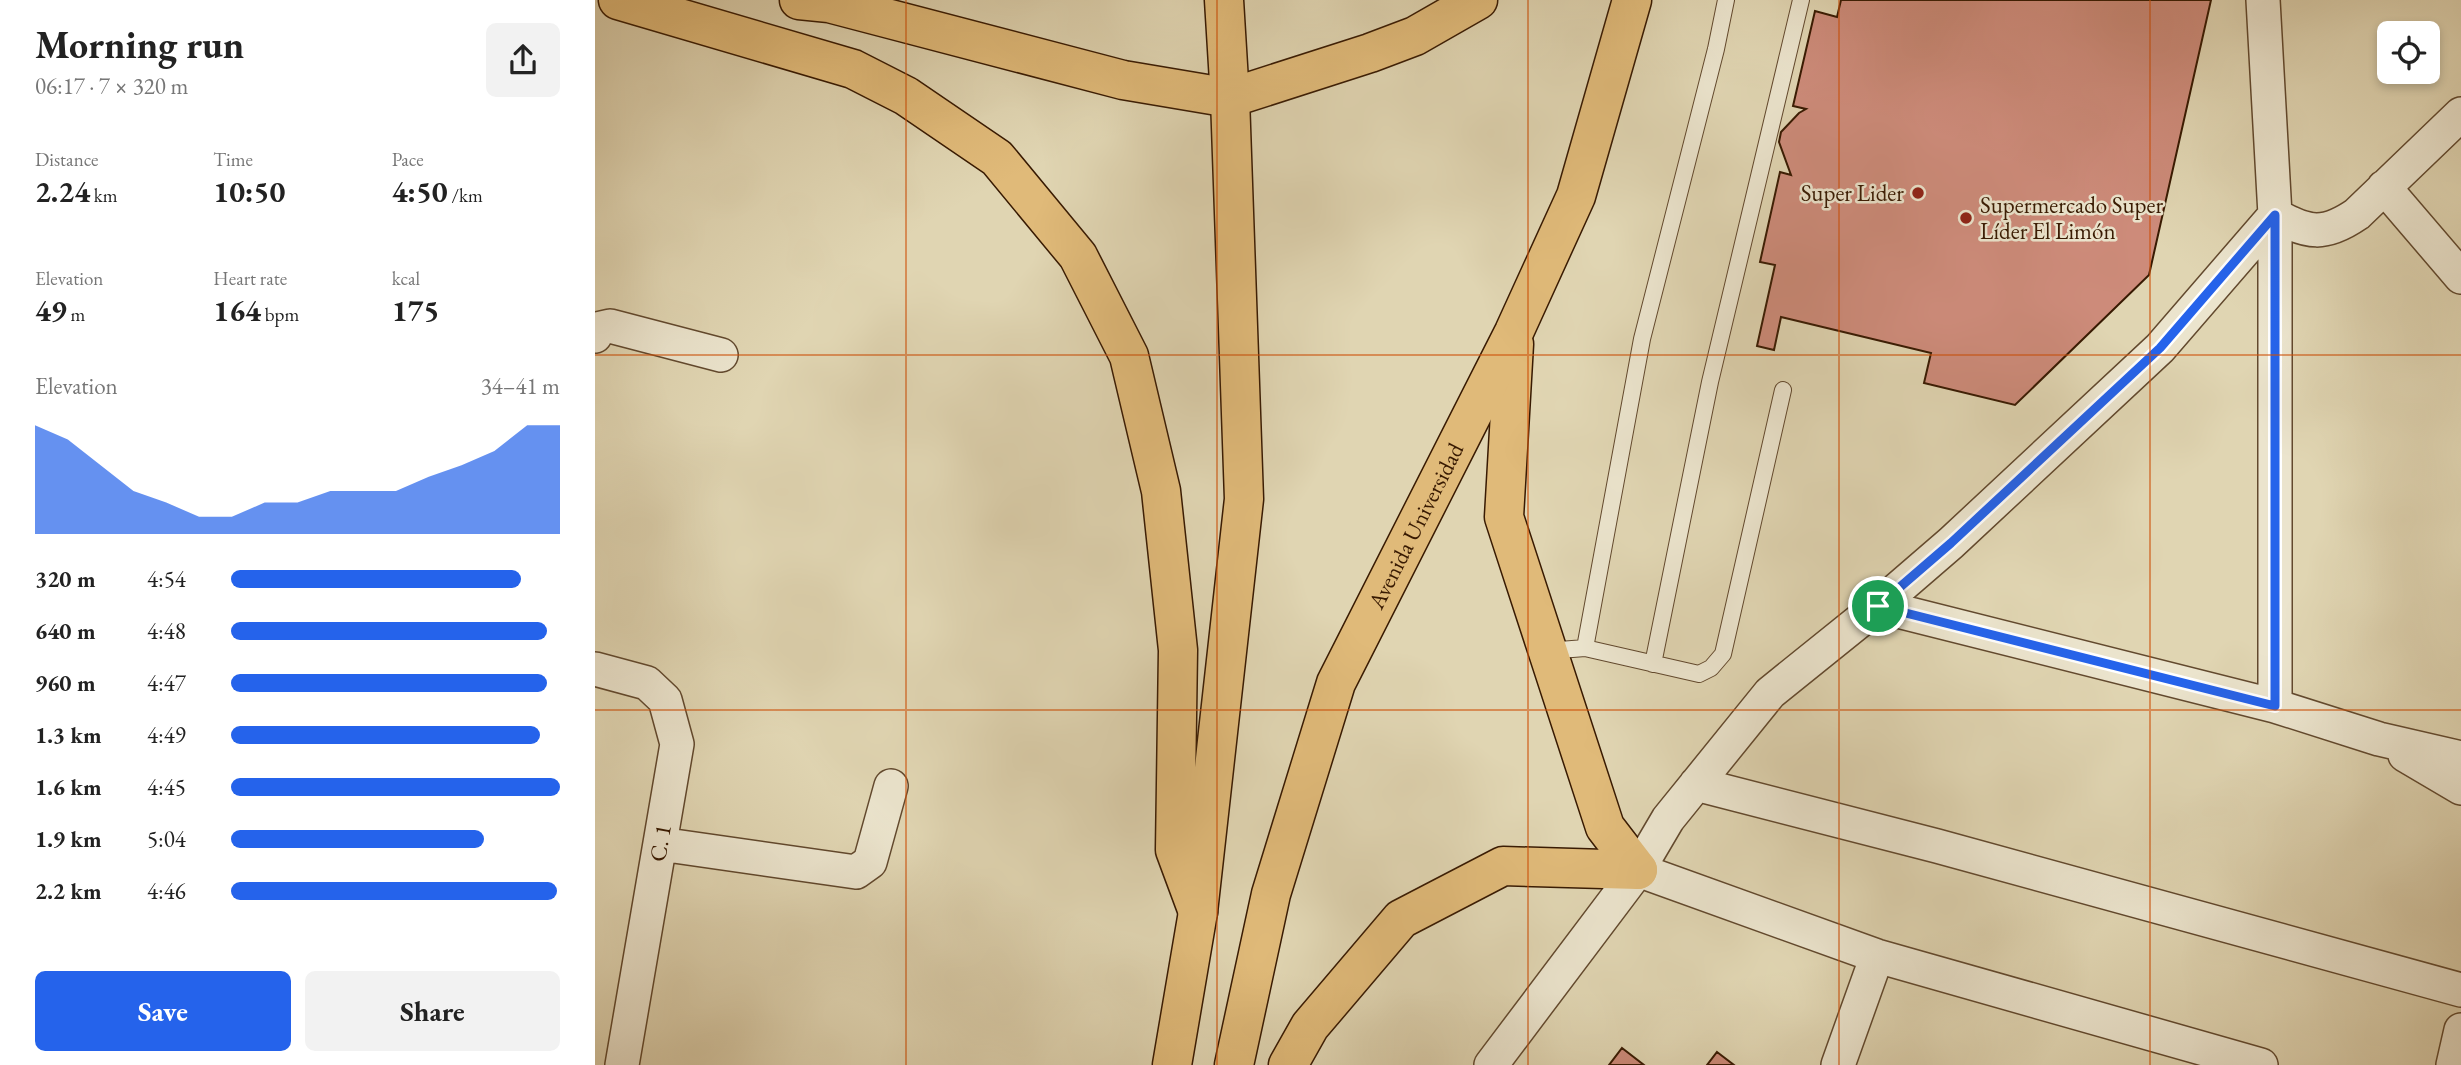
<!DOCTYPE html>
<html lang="en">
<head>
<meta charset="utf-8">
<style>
	:root { --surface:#fff; --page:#f2f2f2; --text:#222; --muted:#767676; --accent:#2563eb }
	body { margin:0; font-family:"EB Garamond",serif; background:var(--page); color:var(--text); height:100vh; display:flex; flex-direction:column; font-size:26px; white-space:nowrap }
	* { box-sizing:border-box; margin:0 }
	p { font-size:23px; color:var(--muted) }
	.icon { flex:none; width:38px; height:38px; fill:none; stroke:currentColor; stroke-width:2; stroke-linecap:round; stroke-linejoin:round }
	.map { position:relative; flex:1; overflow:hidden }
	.drawer { display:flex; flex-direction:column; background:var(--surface); width:595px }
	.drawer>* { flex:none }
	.tools { position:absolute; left:1782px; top:21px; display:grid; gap:14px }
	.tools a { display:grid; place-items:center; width:63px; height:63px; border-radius:10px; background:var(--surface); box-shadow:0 4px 10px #0003; font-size:35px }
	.pin { position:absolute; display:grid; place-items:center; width:60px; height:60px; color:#fff; margin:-30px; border:4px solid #fff; border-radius:50%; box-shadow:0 2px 7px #0007 }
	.round { display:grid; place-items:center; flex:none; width:74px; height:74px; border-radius:10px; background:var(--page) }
	.head { display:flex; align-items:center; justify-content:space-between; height:119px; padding:0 35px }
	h1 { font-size:38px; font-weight:700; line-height:52px }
	.metrics { display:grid; grid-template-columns:repeat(3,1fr); gap:10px; height:119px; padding:7px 35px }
	.metrics div { display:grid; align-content:center }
	.metrics b { font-size:30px; font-weight:700 }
	.metrics small { font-size:19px; font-weight:400 }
	.metrics p { font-size:19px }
	.chart { height:196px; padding:14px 35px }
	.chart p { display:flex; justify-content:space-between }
	.chart svg { width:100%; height:126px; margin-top:7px; fill:var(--accent); opacity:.7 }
	.cta { display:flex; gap:14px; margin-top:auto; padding:14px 35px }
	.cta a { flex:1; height:80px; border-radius:10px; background:var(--accent); color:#fff; font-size:28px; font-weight:700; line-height:80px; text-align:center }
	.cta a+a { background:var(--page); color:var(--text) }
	ul { padding:0 35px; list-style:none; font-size:23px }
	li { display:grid; grid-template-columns:112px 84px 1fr; align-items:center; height:52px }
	li i { height:18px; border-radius:9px; background:var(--accent) }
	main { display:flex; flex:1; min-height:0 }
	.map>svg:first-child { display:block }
	.building { fill:#cd8b7a; stroke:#381a02; stroke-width:2 }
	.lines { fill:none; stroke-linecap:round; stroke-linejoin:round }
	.service-casing { stroke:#62492e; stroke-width:18 }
	.minor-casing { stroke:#62492e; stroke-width:36 }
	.primary-casing { stroke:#381a02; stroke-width:41 }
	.service { stroke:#ebe4cd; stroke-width:16 }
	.minor { stroke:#ebe4cd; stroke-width:33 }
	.primary { stroke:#e0ba79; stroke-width:38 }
	.route-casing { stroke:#fff; stroke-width:14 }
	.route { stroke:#2563eb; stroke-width:9 }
	.grid { fill:none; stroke:#ce500a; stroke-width:2; stroke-opacity:0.55 }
	.poi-dot { fill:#8f2418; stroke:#ebe4cd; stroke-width:2.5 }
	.labels { text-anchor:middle; stroke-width:5; stroke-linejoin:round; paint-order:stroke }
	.poi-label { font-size:23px; fill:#381a02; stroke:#ebe4cd; text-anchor:end }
	.street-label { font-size:23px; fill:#381a02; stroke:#ebe4cd }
</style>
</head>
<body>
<main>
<section class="drawer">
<div class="head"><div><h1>Morning run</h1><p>06:17 · 7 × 320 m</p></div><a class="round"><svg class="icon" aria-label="share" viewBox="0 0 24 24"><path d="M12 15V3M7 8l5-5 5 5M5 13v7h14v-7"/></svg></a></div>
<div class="metrics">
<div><p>Distance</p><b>2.24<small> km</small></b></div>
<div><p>Time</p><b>10:50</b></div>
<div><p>Pace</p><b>4:50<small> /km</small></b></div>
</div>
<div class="metrics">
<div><p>Elevation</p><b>49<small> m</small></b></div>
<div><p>Heart rate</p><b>164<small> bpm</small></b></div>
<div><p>kcal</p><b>175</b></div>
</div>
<div class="chart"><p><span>Elevation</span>34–41 m</p>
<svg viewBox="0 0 160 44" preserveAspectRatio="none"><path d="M0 44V6L10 11L20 20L30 29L40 33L50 38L60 38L70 33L80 33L90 29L100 29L110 29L120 24L130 20L140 15L150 6L160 6V44z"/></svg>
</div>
<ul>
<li><b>320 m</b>4:54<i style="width:88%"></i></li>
<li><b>640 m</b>4:48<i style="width:96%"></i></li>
<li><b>960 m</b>4:47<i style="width:96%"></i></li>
<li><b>1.3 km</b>4:49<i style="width:94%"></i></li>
<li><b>1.6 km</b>4:45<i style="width:100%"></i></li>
<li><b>1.9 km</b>5:04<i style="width:77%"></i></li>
<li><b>2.2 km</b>4:46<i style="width:99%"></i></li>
</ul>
<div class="cta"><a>Save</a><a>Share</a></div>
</section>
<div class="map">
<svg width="1866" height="1065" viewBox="0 0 1866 1065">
	<rect width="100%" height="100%" fill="#e0d5b2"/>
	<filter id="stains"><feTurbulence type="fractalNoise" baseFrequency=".00286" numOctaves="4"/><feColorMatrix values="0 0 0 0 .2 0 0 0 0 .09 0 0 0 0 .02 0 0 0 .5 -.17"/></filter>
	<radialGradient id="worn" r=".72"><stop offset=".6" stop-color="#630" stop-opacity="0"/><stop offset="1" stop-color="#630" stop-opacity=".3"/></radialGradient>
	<path class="building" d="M 1246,0 L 1616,0 L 1554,275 L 1420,405 L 1329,383 L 1336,353 L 1186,317 L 1179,350 L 1162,346 L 1180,265 L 1165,262 L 1185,172 L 1196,175 L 1184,142 L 1186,132 L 1204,113 L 1211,109 L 1198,106 L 1220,11 L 1242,17 Z
		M 1027,1048 L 1049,1065 L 1014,1065 Z
		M 1122,1052 L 1139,1065 L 1112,1065 Z"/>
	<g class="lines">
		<defs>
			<path id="service" d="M 990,648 L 1047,339 L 1121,49 L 1131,0
				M 952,651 L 990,648 L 1104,674 L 1116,668 L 1128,654 L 1188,390
				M 1058,664 L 1115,382 L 1206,0"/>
			<path id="minor" d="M 1789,187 L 1866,277
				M 1680,215 C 1713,234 1730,236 1762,214 L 1866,114
				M 0,336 L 2,329 L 15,326 L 126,355
				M 1283,606 L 1680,706 L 1784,739 L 1866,758
				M 0,669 L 52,683 L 70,700 L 82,744 L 27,1065
				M 1680,706 L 1680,215
				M 1810,755 L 1866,788
				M 1101,784 L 1342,846 L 1866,990
				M 65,844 L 261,872 L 275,862 L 296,786
				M 1043,870 L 1282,956 L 1666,1065
				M 896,1065 L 1043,870 L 1073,819 L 1175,693 L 1283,606 L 1356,543 L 1565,348 L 1680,215 L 1668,0
				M 1243,1065 L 1282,956
				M 1858,1065 L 1866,1030"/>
			<g id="primary">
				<path d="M 23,0 L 258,69 L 311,96 L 402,158 L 483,256 L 534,356 L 566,491 L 583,650 L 580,850 L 603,912"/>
				<path d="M 204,0 L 234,3 L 528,80 L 635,98 L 775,53 L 820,36 L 883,0"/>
				<path d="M 919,344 L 909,517 L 1010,827 L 1043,870"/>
				<path d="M 577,1065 L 603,912 L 649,499 L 635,98 L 629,0"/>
				<path id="s1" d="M 639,1065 L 676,894 L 741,683 L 919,332 L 981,196 L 1037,0"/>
				<path d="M 693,1065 L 715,1026 L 806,919 L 908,866 L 1043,870"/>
			</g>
		</defs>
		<use href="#service" class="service-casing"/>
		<use href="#minor" class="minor-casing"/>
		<use href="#primary" class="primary-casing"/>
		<use href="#service" class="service"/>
		<use href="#minor" class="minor"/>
		<use href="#primary" class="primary"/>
	</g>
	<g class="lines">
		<defs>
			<path id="route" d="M 1680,215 L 1680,706 L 1283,606 L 1356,543 L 1565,348 Z"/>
		</defs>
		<use href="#route" class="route-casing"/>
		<use href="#route" class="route"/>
	</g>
	<path class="grid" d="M 311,0 L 311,1065M 622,0 L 622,1065M 933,0 L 933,1065M 1244,0 L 1244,1065M 1555,0 L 1555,1065M 0,355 L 1866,355M 0,710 L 1866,710"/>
	<g class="poi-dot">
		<circle cx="1323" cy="193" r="7"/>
		<circle cx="1371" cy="218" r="7"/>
	</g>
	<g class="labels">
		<g class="poi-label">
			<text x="1309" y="201">Super Lider</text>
			<text x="1385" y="213" text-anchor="start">Supermercado Super<tspan x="1385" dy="26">Líder El Limón</tspan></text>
		</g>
		<g class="street-label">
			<text dy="8" stroke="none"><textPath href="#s1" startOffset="572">Avenida Universidad</textPath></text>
			<text transform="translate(65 843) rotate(-80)" y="8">C. 1</text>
		</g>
	</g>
	<rect width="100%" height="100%" filter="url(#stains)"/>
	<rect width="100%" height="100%" fill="url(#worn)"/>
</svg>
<div class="tools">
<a><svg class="icon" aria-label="locate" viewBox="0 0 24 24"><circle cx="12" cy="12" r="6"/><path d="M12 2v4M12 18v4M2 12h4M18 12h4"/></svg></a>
</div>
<div class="pin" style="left:1283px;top:606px;background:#1e9e55"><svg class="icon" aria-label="arrive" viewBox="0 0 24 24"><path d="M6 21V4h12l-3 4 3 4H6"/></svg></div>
</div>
</main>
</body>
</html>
